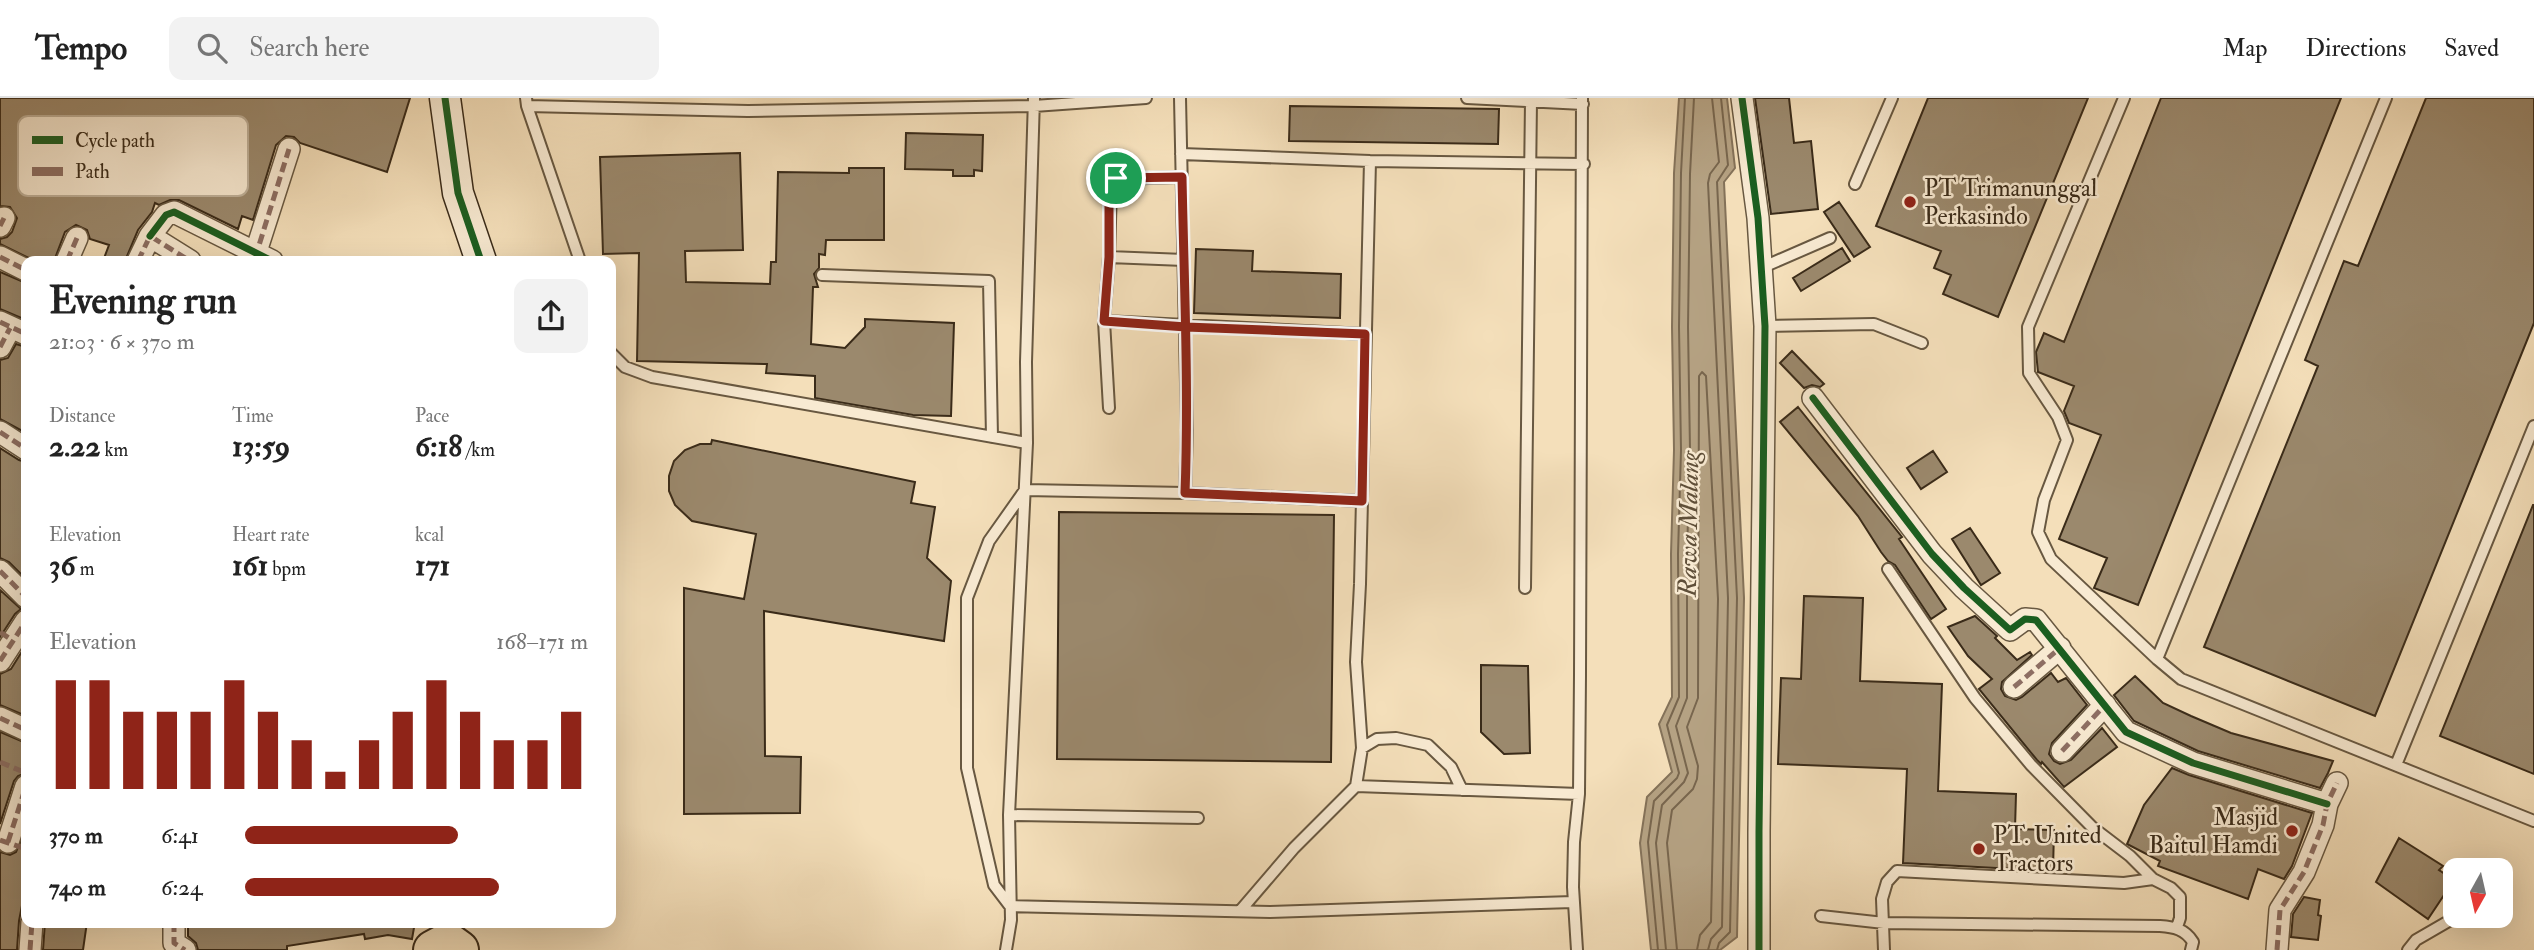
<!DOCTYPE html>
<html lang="en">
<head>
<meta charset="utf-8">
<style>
	:root { --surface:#fff; --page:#f2f2f2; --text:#222; --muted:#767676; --line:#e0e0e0; --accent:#8f2418 }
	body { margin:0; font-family:"IM FELL Double Pica",serif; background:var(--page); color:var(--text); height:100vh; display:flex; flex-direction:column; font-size:26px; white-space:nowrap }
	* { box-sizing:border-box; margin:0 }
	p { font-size:23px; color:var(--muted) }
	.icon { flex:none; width:38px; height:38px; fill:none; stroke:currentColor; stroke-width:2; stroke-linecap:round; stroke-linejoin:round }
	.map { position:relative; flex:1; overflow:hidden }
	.sheet { position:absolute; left:21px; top:158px; width:595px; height:672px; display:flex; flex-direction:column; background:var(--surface); border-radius:14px; box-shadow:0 7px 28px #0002 }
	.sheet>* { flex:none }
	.needle { width:46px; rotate:188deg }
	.tools { position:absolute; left:2443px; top:760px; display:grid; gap:14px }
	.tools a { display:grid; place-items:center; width:70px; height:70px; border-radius:14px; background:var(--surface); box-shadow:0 7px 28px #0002; font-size:35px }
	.pin { position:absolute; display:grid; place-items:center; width:60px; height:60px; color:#fff; margin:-30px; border:4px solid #fff; border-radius:50%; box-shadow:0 2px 7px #0007 }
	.round { display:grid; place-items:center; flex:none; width:74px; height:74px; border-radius:14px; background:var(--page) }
	.head { display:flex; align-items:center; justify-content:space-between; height:119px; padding:0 28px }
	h1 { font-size:38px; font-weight:800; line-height:52px }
	.stats { display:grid; grid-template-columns:repeat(3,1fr); gap:10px; height:119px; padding:7px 28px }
	.stats div { display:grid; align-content:center }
	.stats b { font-size:30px; font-weight:800 }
	.stats small { font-size:19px; font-weight:400 }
	.stats p { font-size:19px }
	.chart { height:196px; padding:14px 28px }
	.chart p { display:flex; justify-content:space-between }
	.chart svg { width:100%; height:126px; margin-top:7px; stroke:var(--accent); stroke-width:6 }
	ul { padding:0 28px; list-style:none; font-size:23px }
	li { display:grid; grid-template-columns:112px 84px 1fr; align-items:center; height:52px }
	li i { height:18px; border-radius:9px; background:var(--accent) }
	header { display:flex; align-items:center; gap:42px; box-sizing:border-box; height:98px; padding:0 35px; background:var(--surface); border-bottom:2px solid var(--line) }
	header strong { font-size:33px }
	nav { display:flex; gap:38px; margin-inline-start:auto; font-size:24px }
	.search { width:490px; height:63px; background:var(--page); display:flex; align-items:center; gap:18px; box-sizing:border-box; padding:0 24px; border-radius:14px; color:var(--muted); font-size:26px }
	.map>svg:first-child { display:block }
	.water { fill:#b5a283; stroke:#847259; stroke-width:2 }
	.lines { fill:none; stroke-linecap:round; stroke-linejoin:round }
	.shore { stroke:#78664e; stroke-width:2 }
	.building { fill:#9b896d; stroke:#3a2b19; stroke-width:2 }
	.lane-casing { stroke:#685841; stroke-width:14 }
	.street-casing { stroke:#685841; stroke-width:24 }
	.secondary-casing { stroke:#3a2b19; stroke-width:33 }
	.highway-casing { stroke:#3a2b19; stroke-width:42 }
	.lane { stroke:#f8ead2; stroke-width:10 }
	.street { stroke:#f8ead2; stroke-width:21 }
	.secondary { stroke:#f8ead2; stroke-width:30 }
	.highway { stroke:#f4dfba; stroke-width:38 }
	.quiet { stroke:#8d6e63; stroke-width:5; stroke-dasharray:10 5; stroke-linecap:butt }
	.cycleway-casing { stroke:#f8ead2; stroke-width:11 }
	.cycleway { stroke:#1b5e20; stroke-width:7 }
	.route-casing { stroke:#fff; stroke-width:14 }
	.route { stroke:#8f2418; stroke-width:9 }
	.poi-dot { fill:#8f2418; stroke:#f8ead2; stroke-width:2.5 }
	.labels { text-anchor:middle; stroke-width:5; stroke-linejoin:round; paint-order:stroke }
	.poi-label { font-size:24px; fill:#3a2b19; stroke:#f8ead2; text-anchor:start }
	.water-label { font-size:26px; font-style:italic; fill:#5f4f39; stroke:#f8ead2 }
	.key { fill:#f8ead2; stroke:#bfb19a; stroke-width:2 }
	.key-label { font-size:19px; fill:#3a2b19 }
</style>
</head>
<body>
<header>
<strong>Tempo</strong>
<div class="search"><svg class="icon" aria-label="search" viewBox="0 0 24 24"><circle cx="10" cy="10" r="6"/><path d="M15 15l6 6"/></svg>Search here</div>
<nav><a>Map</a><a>Directions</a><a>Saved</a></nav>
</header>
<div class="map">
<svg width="2534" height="852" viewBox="0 0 2534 852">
	<rect width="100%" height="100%" fill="#f4dfba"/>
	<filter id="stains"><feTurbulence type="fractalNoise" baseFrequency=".00286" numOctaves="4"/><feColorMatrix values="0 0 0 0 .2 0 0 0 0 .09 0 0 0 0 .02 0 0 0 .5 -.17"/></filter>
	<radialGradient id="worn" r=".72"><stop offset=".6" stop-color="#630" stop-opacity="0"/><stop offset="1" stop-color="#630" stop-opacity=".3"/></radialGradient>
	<path class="water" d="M 1679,0 L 1727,0 L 1735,70 L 1724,84 L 1744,500 L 1737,839 L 1720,852 L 1651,852 L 1640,745 L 1647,699 L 1672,674 L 1659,626 L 1672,599 L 1671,456 L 1674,352 L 1672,229 L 1674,75 Z"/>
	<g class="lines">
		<path class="shore" d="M 1658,852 L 1648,744 L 1654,703 L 1677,680 L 1679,675 L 1667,627 L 1679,599 L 1678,456 L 1681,352 L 1679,229 L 1681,75 L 1685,0
			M 1666,852 L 1656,745 L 1662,707 L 1684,684 L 1688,675 L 1676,628 L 1687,600 L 1687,456 L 1690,352 L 1688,229 L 1690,76 L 1694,0
			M 1677,852 L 1667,745 L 1672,712 L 1693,691 L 1697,681 L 1698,668 L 1687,629 L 1698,600 L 1699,278 L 1702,274 L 1706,278 L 1718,501 L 1711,824 L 1700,837 L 1697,852
			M 1708,852 L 1711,841 L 1722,829 L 1728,500 L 1708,85 L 1710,76 L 1719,64 L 1712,0
			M 1717,852 L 1719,845 L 1730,834 L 1737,500 L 1717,84 L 1728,67 L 1721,0"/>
	</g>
	<path class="building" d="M 0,0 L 410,0 L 387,74 L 300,45 L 294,39 L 286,38 L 276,47 L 253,122 L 242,118 L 238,131 L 179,102 L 170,102 L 159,107 L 155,105 L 152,114 L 138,132 L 125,163 L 103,163 L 109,147 L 90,141 L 87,132 L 76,127 L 65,134 L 54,163 L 35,163 L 0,146 L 0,141 L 7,139 L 12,134 L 17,120 L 10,109 L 0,108 Z
		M 1755,0 L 1789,0 L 1794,45 L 1811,43 L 1818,111 L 1771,116 Z
		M 1928,0 L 2088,0 L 1998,219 L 1943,196 L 1951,177 L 1934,170 L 1941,153 L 1876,128 Z
		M 2161,0 L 2341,0 L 2138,507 L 2094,490 L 2107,460 L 2059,441 L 2101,337 L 2069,325 L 2064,313 L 2074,288 L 2038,274 L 2036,254 L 2044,235 L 2064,244 Z
		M 2426,0 L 2534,0 L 2534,225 L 2375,618 L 2204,549 L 2318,268 L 2305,262 L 2344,163 L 2358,168 Z
		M 1290,8 L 1499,11 L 1498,46 L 1289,43 Z
		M 906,35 L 983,37 L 982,73 L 974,72 L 974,78 L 953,78 L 953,72 L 905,71 Z
		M 740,55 L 743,152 L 685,153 L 686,184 L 770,186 L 771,164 L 776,164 L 778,74 L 849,75 L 849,70 L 884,70 L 884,142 L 826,142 L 825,157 L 819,156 L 819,170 L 814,176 L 818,189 L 813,189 L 811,246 L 845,250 L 865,229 L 865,221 L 954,225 L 951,318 L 913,317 L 815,300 L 815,278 L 766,275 L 767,266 L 637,263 L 639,155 L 603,156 L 600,59 Z
		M 1839,104 L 1870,149 L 1854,159 L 1824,114 Z
		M 1842,150 L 1850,163 L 1801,193 L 1793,180 Z
		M 1196,151 L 1253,153 L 1252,173 L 1341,176 L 1340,220 L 1194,215 Z
		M 0,174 L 26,185 L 26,222 L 0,211 Z
		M 16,246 L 26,249 L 26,335 L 0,321 L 0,262 L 8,260 Z
		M 1792,253 L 1824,286 L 1820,289 L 1812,287 L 1804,290 L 1780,265 Z
		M 1798,309 L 1902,439 L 1899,441 L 1946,511 L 1931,521 L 1895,467 L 1888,463 L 1881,454 L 1858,418 L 1780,324 Z
		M 712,342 L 915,384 L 911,405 L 935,409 L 927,460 L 951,483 L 944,543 L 764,513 L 765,658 L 801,659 L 800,715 L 684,716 L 684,490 L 744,501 L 756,436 L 692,423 L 675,407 L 669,393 L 669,378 L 674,363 L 685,352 L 700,346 L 711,346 Z
		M 0,350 L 19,362 L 26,364 L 26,481 L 9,464 L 0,460 Z
		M 1933,353 L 1947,374 L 1921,391 L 1907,370 Z
		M 2533,407 L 2534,407 L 2534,676 L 2440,638 Z
		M 1059,414 L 1334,417 L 1331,664 L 1057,661 Z
		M 1970,430 L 2000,475 L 1981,487 L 1952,441 Z
		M 0,492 L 21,511 L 15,516 L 0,539 Z
		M 1804,498 L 1863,500 L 1860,583 L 1942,586 L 1938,693 L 2016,696 L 2015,731 L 2054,732 L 2053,773 L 1903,765 L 1907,671 L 1778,666 L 1781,580 L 1801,581 Z
		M 1975,518 L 1997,538 L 1995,540 L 2017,562 L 2030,554 L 2032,557 L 2002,584 L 2001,591 L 2005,598 L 2016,602 L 2022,599 L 2051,575 L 2058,584 L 2066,580 L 2087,607 L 2052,645 L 2049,656 L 2054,663 L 2060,666 L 2071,662 L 2102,630 L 2117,649 L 2064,689 L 2042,664 L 2041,666 L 2037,662 L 1979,591 L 1992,581 L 1968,558 L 1948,529 Z
		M 26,547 L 26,618 L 0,607 L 0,576 L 11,571 Z
		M 1481,567 L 1528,568 L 1530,655 L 1504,656 L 1481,634 Z
		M 2135,578 L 2163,605 L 2191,618 L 2231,635 L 2333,663 L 2328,675 L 2320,690 L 2198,653 L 2134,623 L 2114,597 Z
		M 0,634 L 26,645 L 26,675 L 18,678 L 14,683 L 0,726 Z
		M 2172,670 L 2189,677 L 2312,715 L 2292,768 L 2284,781 L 2258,771 L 2248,801 L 2158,768 L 2160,763 L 2127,746 L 2144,707 Z
		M 26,730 L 26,787 L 19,823 L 17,852 L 0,852 L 0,754 L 10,757 L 16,754 Z
		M 2399,740 L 2443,768 L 2439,772 L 2454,782 L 2428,821 L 2376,784 Z
		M 2304,799 L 2320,802 L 2318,817 L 2321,818 L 2318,842 L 2291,839 L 2293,816 Z
		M 45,824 L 87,824 L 83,852 L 43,852 Z
		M 188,824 L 415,824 L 412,841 L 388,837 L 365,841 L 364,836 L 287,848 L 287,852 L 198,852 L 196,845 L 188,838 Z"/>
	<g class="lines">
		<defs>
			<path id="lane" d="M 526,0 L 527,8 L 748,13 L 1034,8 L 1146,0
				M 1180,0 L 1187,332 L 1185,395 L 1025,392 L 989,443 L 967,500 L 967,670 L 994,787 L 1010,808 L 1270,814 L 1573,804
				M 1467,0 L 1583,6
				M 2124,0 L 2028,229 L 2029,275 L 2058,319 L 2067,342 L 2044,402 L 2038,434 L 2051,461 L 2157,561 L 2181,581 L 2534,723
				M 527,8 L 580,163
				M 1181,56 L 1370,63 L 1584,66
				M 1370,63 L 1360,486 L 1356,564 L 1362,650 L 1356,688 L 1579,696
				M 1855,86 L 1892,0
				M 1109,159 L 1184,162
				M 1761,170 L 1830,140
				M 822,177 L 989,183 L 992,339
				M 1104,223 L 1365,236
				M 1765,228 L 1874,226 L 1922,245
				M 611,255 L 625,269 L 652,279 L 1027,345
				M 1109,310 L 1104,223 L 1109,159 L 1111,89 L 1116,81 L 1182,79
				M 1185,395 L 1362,403
				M 1888,471 L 1975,600 L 2031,667 L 2092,729 L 2130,758 L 2153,781 L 2171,790 L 2180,799 L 2180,820 L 2177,829
				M 1525,490 L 1531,3
				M 2157,561 L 2386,0
				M 1362,650 L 1377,641 L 1396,640 L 1428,647 L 1451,669 L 1462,692
				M 2396,667 L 2534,328
				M 1009,717 L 1198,720
				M 1240,813 L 1294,750 L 1356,688
				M 1821,818 L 1884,825 L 2160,828 C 2174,829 2185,831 2193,844 L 2191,852
				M 1006,852 L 1011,822 L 1009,717 L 1027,345 L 1026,264 L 1034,0
				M 1577,852 L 1573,789 L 1574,744 L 1579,696 L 1580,577 L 1582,0
				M 1884,852 L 1882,801 L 1887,784 L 1897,773 L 2124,785 L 2153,781
				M 2408,852 L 2416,842 L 2454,820"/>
			<path id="street" d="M 1742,0 L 1758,120 L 1765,228 L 1759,734 L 1759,852
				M 0,128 L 4,120
				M 150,138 L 166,117 L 174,114 L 272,163
				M 0,159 L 26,172
				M 67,163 L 77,140
				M 138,163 L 150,138 L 190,163
				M 253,163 L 289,51
				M 0,224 L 26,236
				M 0,249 L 10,230
				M 1813,300 L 1932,456 L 1964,490 L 2010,532 L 2025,521 L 2036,522 L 2126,634 L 2193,665 L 2327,706
				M 0,334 L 26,351
				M 0,473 L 26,499
				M 0,563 L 26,523
				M 2014,589 L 2060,550
				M 0,620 L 26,632
				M 2062,653 L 2105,607
				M 8,744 L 26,688
				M 174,824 L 174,845 L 185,852
				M 30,852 L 32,824
				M 2277,852 L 2280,812 L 2304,774 L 2323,727 L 2327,706 L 2337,685"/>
			<path id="secondary" d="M 445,0 L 458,95 L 481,163"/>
			<path id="highway" d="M 433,852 L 448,844 L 459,852"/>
		</defs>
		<use href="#lane" class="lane-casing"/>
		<use href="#street" class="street-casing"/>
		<use href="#secondary" class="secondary-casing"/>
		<use href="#highway" class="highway-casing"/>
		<use href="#lane" class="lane"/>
		<use href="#street" class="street"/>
		<use href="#secondary" class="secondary"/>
		<use href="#highway" class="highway"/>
		<path class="quiet" d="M 0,128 L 4,120
			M 0,159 L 26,172
			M 255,160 L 289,51
			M 67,163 L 77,140
			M 138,163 L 150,138 L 190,163
			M 0,224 L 26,236
			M 0,249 L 10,230
			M 0,334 L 26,351
			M 0,473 L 26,499
			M 0,534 L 12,542
			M 0,563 L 26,523
			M 2014,589 L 2060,550
			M 0,620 L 26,632
			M 2062,653 L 2105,607
			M 0,664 L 26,675
			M 0,742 L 26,751
			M 8,744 L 26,688
			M 174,824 L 174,845 L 185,852
			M 30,852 L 32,824
			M 2277,852 L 2280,812 L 2304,774 L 2323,727 L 2327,706 L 2337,685"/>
		<defs>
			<path id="cycleway" d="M 445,0 L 458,95 L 481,163
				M 1742,0 L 1758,120 L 1765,228 L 1759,734 L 1759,852
				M 150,138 L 166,117 L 174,114 L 272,163
				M 1813,300 L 1932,456 L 1964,490 L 2010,532 L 2025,521 L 2036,522 L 2126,634 L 2193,665 L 2327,706"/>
		</defs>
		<use href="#cycleway" class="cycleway-casing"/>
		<use href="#cycleway" class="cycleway"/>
	</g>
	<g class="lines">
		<defs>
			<path id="route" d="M 1116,80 L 1182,79 C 1184,184 1189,290 1185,395 L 1362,403 L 1365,236 L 1186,229 L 1104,223 L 1109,159 L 1109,96 L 1111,89 L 1116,80"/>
		</defs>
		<use href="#route" class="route-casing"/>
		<use href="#route" class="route"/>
	</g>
	<g class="poi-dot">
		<circle cx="1910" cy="104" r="7"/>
		<circle cx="2292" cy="733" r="7"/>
		<circle cx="1979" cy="751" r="7"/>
	</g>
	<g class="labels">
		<g class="poi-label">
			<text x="1924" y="98">PT Trimanunggal<tspan x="1924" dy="28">Perkasindo</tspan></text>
			<text x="2278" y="727" text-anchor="end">Masjid<tspan x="2278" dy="28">Baitul Hamdi</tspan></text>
			<text x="1993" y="745">PT. United<tspan x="1993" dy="28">Tractors</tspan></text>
		</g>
		<g class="water-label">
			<text transform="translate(1688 426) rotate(-89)" y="9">Rawa Malang</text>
		</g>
	</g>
	<rect x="18" y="18" width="230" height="80" rx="10" class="key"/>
	<rect x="32" y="38" width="31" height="8" fill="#1b5e20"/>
	<rect x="32" y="69" width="31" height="9" fill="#8d6e63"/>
	<g class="key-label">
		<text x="75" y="49">Cycle path</text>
		<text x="75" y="80">Path</text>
	</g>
	<rect width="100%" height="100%" filter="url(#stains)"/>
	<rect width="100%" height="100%" fill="url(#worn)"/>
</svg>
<div class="tools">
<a><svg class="needle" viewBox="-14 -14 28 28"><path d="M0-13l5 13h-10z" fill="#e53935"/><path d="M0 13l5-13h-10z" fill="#767676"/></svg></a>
</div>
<div class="pin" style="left:1116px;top:80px;background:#1e9e55"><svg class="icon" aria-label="arrive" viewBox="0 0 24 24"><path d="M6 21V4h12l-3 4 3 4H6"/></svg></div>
<section class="sheet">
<div class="head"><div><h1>Evening run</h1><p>21:03 · 6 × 370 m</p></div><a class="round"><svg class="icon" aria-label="share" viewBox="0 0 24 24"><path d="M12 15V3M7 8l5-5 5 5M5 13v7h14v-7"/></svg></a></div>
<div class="stats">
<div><p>Distance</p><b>2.22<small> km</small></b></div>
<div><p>Time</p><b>13:59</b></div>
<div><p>Pace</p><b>6:18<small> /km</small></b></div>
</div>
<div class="stats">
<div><p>Elevation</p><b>36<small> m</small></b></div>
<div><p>Heart rate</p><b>161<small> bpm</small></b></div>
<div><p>kcal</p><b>171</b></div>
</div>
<div class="chart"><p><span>Elevation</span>168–171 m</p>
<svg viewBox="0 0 160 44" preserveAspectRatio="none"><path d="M5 44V6M15 44V6M25 44V17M35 44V17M45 44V17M55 44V6M65 44V17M75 44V27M85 44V38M95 44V27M105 44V17M115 44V6M125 44V17M135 44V27M145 44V27M155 44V17"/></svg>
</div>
<ul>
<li><b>370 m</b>6:41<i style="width:62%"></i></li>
<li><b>740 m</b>6:24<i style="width:74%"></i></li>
</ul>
</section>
</div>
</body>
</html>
